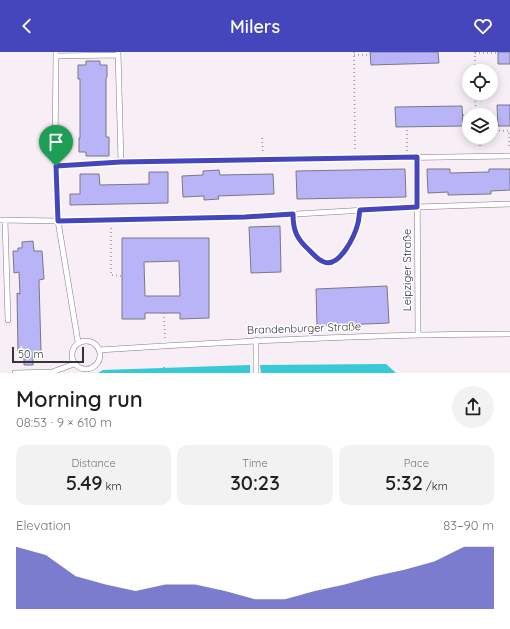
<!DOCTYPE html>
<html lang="en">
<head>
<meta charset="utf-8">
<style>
	:root { --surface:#fff; --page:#f2f2f2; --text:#202124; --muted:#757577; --accent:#4546bb }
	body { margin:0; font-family:Quicksand,sans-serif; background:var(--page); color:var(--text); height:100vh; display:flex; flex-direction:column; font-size:15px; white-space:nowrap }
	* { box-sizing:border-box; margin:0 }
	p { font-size:13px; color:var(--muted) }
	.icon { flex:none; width:22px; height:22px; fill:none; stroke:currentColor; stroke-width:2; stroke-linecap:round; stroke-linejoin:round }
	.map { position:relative; height:321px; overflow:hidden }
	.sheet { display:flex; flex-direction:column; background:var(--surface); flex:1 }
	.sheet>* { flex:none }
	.controls { position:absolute; left:462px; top:12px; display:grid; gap:8px }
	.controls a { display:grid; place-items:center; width:36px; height:36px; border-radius:50%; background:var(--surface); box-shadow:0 2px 10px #0003; font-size:20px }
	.scale { position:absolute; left:12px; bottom:10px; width:72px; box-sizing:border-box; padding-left:4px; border:2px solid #373437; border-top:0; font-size:11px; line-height:14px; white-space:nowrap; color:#373437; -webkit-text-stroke:3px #fff; paint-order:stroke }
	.pin { position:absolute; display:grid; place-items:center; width:34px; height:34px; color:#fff; margin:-41px -17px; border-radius:50% 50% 50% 0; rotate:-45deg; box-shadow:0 0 4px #0007 }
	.pin .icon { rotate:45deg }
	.round { display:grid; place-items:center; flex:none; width:42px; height:42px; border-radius:21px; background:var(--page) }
	.summary { display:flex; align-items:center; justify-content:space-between; height:68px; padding:0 16px }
	h1 { font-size:22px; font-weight:600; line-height:30px }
	.stats { display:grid; grid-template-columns:repeat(3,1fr); gap:6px; height:68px; padding:4px 16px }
	.stats div { display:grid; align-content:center; border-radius:10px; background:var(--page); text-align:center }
	.stats b { font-size:20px; font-weight:600 }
	.stats small { font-size:11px; font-weight:400 }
	.stats p { font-size:11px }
	.chart { height:112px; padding:8px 16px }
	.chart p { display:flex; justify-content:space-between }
	.chart svg { width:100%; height:72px; margin-top:4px; fill:var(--accent); opacity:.7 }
	header { display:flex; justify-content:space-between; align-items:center; height:52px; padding:0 16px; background:var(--accent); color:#fff; font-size:18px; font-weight:600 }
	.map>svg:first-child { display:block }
	.water { fill:#36c9d6 }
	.building { fill:#b9b4f8; stroke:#797982; fill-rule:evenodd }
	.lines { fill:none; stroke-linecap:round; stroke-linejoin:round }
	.service-casing { stroke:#837b82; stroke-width:6 }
	.path { stroke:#9a9499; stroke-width:1.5; stroke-dasharray:1 3; stroke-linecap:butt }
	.service { stroke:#fff; stroke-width:5 }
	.route-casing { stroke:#fff; stroke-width:8 }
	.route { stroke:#4546bb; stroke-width:5 }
	.labels { text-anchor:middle; stroke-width:3; stroke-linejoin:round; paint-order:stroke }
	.street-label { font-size:11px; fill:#373437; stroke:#fff }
</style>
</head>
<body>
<header><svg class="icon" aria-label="back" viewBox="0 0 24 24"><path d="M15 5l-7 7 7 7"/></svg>Milers<svg class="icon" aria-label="heart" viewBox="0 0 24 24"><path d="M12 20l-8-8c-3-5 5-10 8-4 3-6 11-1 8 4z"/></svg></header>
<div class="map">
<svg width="510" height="321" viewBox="0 0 510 321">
	<rect width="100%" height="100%" fill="#f7eef6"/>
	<path class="water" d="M 386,312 L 396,321 L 261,321 L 260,313 Z
		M 250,313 L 250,321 L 98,321 L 103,318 Z"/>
	<path class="building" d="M 370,0 L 438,0 L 439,11 L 371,13 Z
		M 498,0 L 510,0 L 510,12 L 498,12 Z
		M 86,9 L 100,9 L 100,13 L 107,13 L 107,25 L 106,26 L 106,85 L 109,85 L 109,104 L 86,104 L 86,100 L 79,100 L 79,86 L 80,86 L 80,27 L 78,27 L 78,13 L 86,13 Z
		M 497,53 L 510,53 L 510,74 L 498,74 Z
		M 462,54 L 463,74 L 396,75 L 395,55 Z
		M 405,117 L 406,145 L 297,147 L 296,119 Z
		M 427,117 L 450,117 L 450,121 L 489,120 L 489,117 L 510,117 L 510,138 L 491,139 L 491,142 L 448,143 L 448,140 L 428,141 Z
		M 219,118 L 220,123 L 273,122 L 274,142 L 218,144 L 219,147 L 204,148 L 204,144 L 183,145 L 182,124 L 203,123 L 203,119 Z
		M 149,120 L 168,120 L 168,151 L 70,153 L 70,142 L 80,142 L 80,122 L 99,122 L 100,133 L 149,132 Z
		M 280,174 L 281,220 L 251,221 L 249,175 Z
		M 122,186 L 209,186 L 209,266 L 180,267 L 180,261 L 145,261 L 145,267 L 122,267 ZM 179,209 L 180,244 L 145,244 L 144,210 Z
		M 33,189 L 34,199 L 42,199 L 44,227 L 39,228 L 41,300 L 33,300 L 33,313 L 24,313 L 24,300 L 18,300 L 17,241 L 20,242 L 19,220 L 14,221 L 13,199 L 18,199 L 18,196 L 22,196 L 22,190 Z
		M 387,234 L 389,271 L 317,274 L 316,237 Z"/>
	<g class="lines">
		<defs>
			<path id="service" d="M 56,0 L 55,105 L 58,169 L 78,290
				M 118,0 L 121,110
				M 56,4 L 118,3
				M 417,105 L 418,282
				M 56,114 L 121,110 L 510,104
				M 0,168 L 58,169 L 245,165 L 417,155 L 510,152
				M 5,168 L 8,268
				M 256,288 L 256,321
				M72 303a14 14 0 1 1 28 0a14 14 0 1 1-28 0Z
				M 99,298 C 236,289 373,282 510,282
				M 15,321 L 52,320 L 74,312"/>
		</defs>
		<use href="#service" class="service-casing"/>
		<path class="path" d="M 354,0 L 355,100
			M 475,0 L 475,19
			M 475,1 L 498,1
			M 354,3 L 370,3
			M 475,41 L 476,63
			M 463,63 L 469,63
			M 491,78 L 509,79 L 509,97
			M 480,85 L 480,97
			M 262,86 L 263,100
			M 407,99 L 407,75
			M 293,169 C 293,173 294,177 295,181 C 299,190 319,211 329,210 C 345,208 357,180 359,166
			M 111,176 L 111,223 L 122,224
			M 164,261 L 165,288
			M 164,315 L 164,321"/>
		<use href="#service" class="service"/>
	</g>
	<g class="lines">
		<defs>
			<path id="route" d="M 417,105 L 417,155 L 360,158 C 359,162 359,167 358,171 C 355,183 340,216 324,210 C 318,208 313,202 309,198 C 297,187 293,179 293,162 L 245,165 L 58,169 L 56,114 L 121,110 Z"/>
		</defs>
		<use href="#route" class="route-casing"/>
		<use href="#route" class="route"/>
	</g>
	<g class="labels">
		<g class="street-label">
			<text transform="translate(407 218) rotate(-90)" y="4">Leipziger Straße</text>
			<text transform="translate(304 276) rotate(-2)" y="4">Brandenburger Straße</text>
		</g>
	</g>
</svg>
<div class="controls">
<a><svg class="icon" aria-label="locate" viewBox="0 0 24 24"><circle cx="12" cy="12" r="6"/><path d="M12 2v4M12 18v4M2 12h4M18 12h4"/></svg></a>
<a><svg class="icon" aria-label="layers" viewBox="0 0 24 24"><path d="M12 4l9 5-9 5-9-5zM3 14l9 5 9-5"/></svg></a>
</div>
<div class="scale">50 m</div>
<div class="pin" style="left:56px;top:114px;background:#1e9e55"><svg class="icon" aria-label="arrive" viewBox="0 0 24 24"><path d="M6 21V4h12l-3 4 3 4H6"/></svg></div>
</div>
<section class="sheet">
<div class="summary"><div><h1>Morning run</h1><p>08:53 · 9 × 610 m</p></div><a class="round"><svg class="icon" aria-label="share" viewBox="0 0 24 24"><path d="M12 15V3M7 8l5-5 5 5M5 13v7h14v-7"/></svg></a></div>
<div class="stats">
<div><p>Distance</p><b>5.49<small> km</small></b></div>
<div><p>Time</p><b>30:23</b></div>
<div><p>Pace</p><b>5:32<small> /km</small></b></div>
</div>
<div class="chart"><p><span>Elevation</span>83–90 m</p>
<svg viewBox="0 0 160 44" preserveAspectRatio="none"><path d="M0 44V6L10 11L20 24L30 29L40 33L50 29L60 29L70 33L80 38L90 38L100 33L110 29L120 24L130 20L140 15L150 6L160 6V44z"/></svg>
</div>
</section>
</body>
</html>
